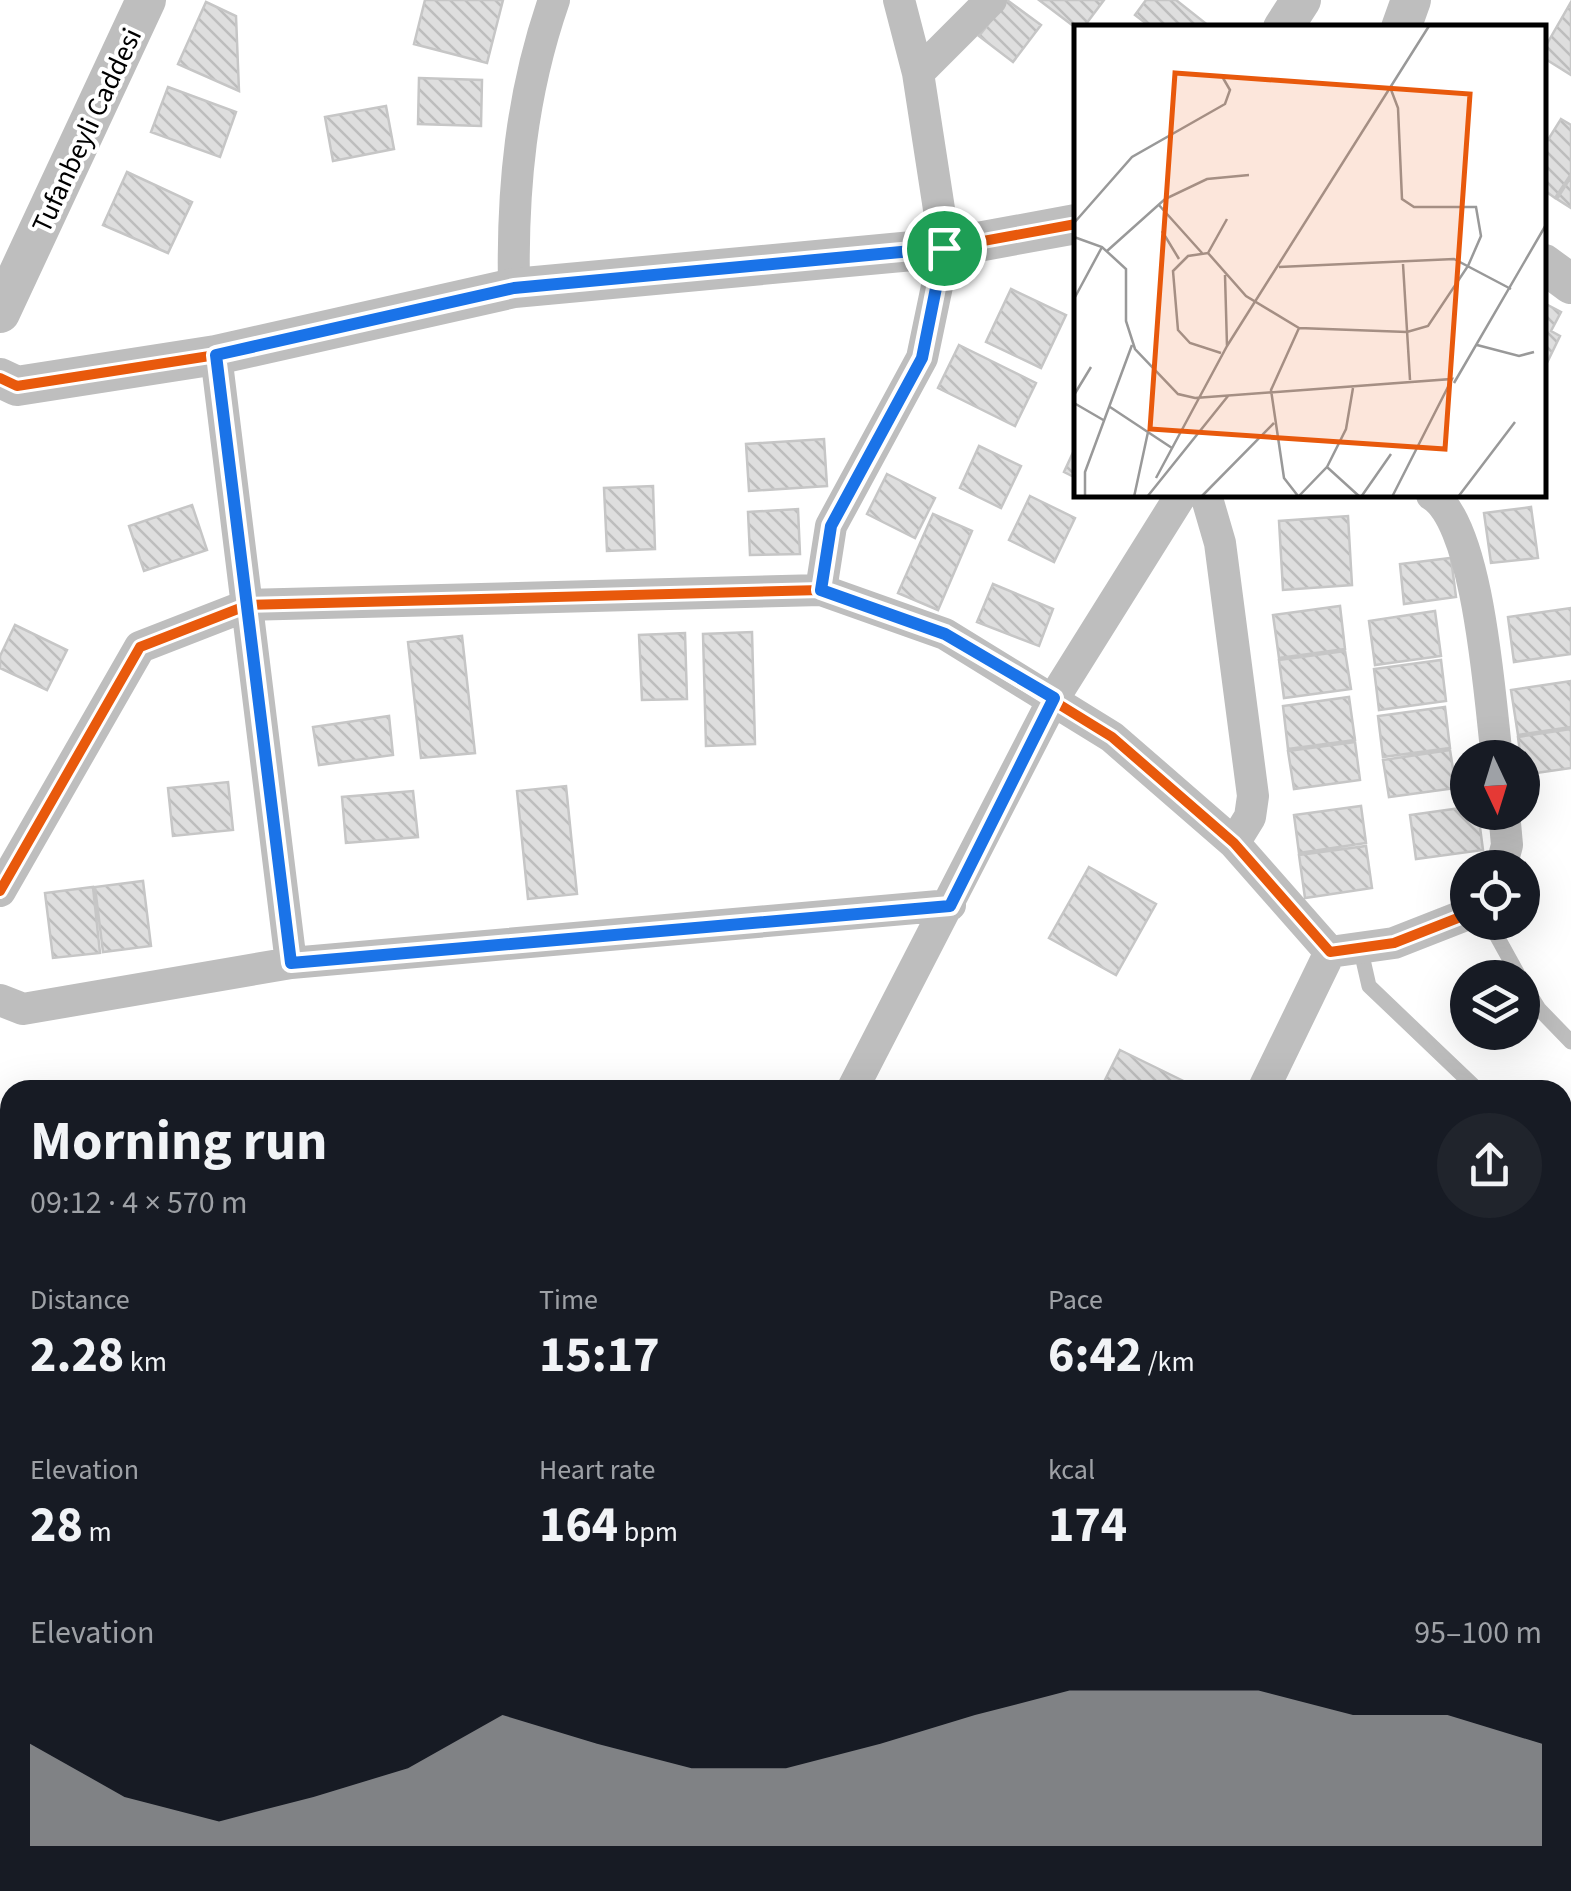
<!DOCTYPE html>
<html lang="en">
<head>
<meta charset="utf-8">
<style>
	:root { --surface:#171b24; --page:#20242c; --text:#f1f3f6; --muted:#9ea1a6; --accent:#adaeaf }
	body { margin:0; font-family:"Source Sans 3",sans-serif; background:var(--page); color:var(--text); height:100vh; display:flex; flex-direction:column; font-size:38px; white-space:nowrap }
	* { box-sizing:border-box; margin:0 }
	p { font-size:32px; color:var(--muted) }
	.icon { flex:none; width:55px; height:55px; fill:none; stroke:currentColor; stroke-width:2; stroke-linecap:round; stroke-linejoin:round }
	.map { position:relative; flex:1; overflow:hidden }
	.sheet { position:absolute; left:0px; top:1080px; width:1572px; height:812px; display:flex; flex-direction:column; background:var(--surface); border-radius:30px 30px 0 0; box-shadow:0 10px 40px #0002 }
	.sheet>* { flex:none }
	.needle { width:65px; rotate:176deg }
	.buttons { position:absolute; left:1450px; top:740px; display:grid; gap:20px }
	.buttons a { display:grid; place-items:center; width:90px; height:90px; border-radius:50%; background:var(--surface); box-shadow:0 10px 40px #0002; font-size:50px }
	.pin { position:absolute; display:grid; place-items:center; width:85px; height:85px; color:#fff; margin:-42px; border:5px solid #fff; border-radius:50%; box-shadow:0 2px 10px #0007 }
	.round { display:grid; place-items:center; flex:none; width:105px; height:105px; border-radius:52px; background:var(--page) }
	.headline { display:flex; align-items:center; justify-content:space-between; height:170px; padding:0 30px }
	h1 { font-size:55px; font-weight:700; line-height:75px }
	.figures { display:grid; grid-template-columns:repeat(3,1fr); gap:15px; height:170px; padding:10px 30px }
	.figures div { display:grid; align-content:center }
	.figures b { font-size:50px; font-weight:700 }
	.figures small { font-size:28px; font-weight:400 }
	.figures p { font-size:28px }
	.chart { height:280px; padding:20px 30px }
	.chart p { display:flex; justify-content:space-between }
	.chart svg { width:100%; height:180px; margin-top:10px; fill:var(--accent); opacity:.7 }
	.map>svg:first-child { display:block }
	.building { fill:url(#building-back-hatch); stroke:#c6c6c6; stroke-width:2.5 }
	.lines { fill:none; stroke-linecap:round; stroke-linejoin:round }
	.service { stroke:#bebebe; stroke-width:15 }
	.minor { stroke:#bebebe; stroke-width:32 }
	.tertiary { stroke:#bebebe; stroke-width:40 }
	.cycleway-casing { stroke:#fff; stroke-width:16 }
	.cycleway { stroke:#e8590c; stroke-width:10 }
	.route-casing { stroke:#fff; stroke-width:20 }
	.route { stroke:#1a73e8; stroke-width:12 }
	.labels { text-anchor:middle; stroke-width:8; stroke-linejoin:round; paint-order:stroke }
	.street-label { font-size:28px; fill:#000; stroke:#fff }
	.inset-road { fill:none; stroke:#999; stroke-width:2.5 }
	.view { fill:#e8590c; fill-opacity:0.15; stroke:#e8590c; stroke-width:5 }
	.inset-edge { fill:none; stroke:#000; stroke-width:5 }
</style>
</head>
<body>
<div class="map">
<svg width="1571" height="1891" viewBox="0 0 1571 1891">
	<defs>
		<pattern id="building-back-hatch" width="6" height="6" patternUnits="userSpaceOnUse" patternTransform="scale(2.5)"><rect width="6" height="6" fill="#dedede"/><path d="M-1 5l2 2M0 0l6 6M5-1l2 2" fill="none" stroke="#bdbdbd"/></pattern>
	</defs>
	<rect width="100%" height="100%" fill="#fff"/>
	<path class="building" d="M 425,0 L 503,0 L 487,63 L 414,44 Z
		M 1007,0 L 1041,25 L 1013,62 L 979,36 Z
		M 1039,0 L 1104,0 L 1083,28 L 1076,28 Z
		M 1146,0 L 1176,0 L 1209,26 L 1152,28 L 1135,15 Z
		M 206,2 L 236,16 L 239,91 L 178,64 Z
		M 1571,2 L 1571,75 L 1544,58 L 1544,49 Z
		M 419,78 L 482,80 L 481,126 L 418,124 Z
		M 168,87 L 236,112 L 220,157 L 151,132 Z
		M 386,106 L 394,149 L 333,161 L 325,117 Z
		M 1561,119 L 1571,125 L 1571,174 L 1555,198 L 1544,190 L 1544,146 Z
		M 127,172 L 192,202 L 168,253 L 103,225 Z
		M 1571,177 L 1571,208 L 1557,199 Z
		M 1011,289 L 1066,315 L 1041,368 L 986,342 Z
		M 1544,303 L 1561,312 L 1551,331 L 1560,336 L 1544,369 Z
		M 959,345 L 1036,383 L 1015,426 L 938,388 Z
		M 824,439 L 827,486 L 749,491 L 746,444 Z
		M 979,446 L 1021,466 L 1001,508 L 960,488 Z
		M 1076,446 L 1076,478 L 1064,472 Z
		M 887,474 L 935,498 L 915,538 L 867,514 Z
		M 653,486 L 655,549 L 607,551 L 604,488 Z
		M 1030,496 L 1075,518 L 1054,562 L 1009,540 Z
		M 192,505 L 207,550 L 144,571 L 129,526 Z
		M 1531,507 L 1538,558 L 1491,563 L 1484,513 Z
		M 798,509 L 800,554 L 750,555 L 748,512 Z
		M 933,514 L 972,531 L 938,610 L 898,593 Z
		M 1348,516 L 1352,585 L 1283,590 L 1279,521 Z
		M 1451,558 L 1456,597 L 1404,604 L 1400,564 Z
		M 993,584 L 1053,609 L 1039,646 L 977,622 Z
		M 1340,606 L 1345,649 L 1279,658 L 1273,615 Z
		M 1571,608 L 1571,654 L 1514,662 L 1508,617 Z
		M 1435,611 L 1441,656 L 1375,665 L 1369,621 Z
		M 15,625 L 67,650 L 47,690 L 0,668 L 0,656 Z
		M 752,632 L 755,744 L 706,746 L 703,634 Z
		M 685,633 L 687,699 L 642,700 L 639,635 Z
		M 462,636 L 475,753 L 421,758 L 408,642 Z
		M 1345,651 L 1351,689 L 1284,698 L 1279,660 Z
		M 1441,660 L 1446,701 L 1379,710 L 1374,669 Z
		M 1571,681 L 1571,727 L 1518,735 L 1511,690 Z
		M 1349,697 L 1355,740 L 1288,749 L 1283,706 Z
		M 1445,707 L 1450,748 L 1383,757 L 1378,716 Z
		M 389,716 L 393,755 L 319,765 L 313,727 Z
		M 1571,729 L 1571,768 L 1523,775 L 1518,737 Z
		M 1355,742 L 1360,780 L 1294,789 L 1288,751 Z
		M 1450,750 L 1456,788 L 1389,797 L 1383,760 Z
		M 228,782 L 233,830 L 173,836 L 168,788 Z
		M 566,786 L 577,894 L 528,899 L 517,791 Z
		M 413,791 L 418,837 L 346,843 L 342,797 Z
		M 1361,806 L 1366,843 L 1299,853 L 1294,815 Z
		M 1468,807 L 1468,812 L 1478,812 L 1483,850 L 1416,859 L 1410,815 Z
		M 1366,846 L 1372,888 L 1305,898 L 1299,855 Z
		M 1089,867 L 1156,904 L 1116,975 L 1049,938 Z
		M 143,881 L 151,946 L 103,952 L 95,887 Z
		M 93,887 L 100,953 L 53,958 L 45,893 Z
		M 1120,1050 L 1202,1090 L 1100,1090 Z"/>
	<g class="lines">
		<path class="service" d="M 1489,922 L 1520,978
			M 1361,951 L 1369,986 L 1478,1090
			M 1522,982 L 1539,1009 L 1571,1042
			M 1562,1160 L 1571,1165
			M 1562,1585 L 1571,1580
			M 1314,1882 L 1315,1883"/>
		<path class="minor" d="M 918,73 L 991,0
			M 514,288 C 512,189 521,95 554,0
			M 216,355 L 291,963
			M 1206,495 L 1220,543 L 1253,796 L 1250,817 L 1234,843
			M 1432,495 C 1479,524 1490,702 1497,758
			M 821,590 L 831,526 L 922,358 L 945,248 L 918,73 L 899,0
			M 1501,868 L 1507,845 L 1504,812
			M 0,891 L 140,647 L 248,605 L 821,590 L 945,634 L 1112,737 L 1234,843 L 1330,952 L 1394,943 L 1468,914
			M 0,1000 L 23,1009 L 291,963 L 950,905
			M 852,1090 L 1054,698 L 1181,495
			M 1263,1090 L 1330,952
			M 1562,1230 L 1571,1226
			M 0,1306 L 10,1305
			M 404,1882 L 415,1891"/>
		<path class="tertiary" d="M 1283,28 L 1301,0
			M 1401,28 L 1411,0
			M 1544,264 L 1571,284
			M 0,313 L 146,0
			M 0,378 L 17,386 L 216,355 L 514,288 L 945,248 L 1076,224"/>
		<defs>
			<path id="cycleway" d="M 0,378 L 17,386 L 216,355 L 514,288 L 945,248 L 1076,224
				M 0,891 L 140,647 L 248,605 L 821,590 L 945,634 L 1112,737 L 1234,843 L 1330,952 L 1394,943 L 1468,914"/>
		</defs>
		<use href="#cycleway" class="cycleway-casing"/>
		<use href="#cycleway" class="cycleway"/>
	</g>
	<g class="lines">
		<defs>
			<path id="route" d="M 944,248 L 922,358 L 831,526 L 821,590 L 945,634 L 1054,698 L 950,906 L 291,963 L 216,355 L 514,288 Z"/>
		</defs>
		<use href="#route" class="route-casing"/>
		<use href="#route" class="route"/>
	</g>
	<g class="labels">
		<g class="street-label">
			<text transform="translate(86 130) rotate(-65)" y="10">Tufanbeyli Caddesi</text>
		</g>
	</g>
	<g transform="translate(1074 25)">
		<rect width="472" height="472" fill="#fff"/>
		<path class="inset-road" d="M 84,179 L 128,228M 0,198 L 58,132 L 151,79 L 156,65 L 149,53M 88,206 L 105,234M 0,212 L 28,222 L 52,244 L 52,296 L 61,324 L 104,369 L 121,373 L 378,354 L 318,472M 33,226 L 91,174 L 133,154 L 175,150M 134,228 L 153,194M 329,239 L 336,355M 205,242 L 380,234 L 437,264M 0,274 L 28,222M 403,320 L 445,331 L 460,327M 153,321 L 355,1M 147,328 L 116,318 L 104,305 L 99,246 L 114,231 L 134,228 L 172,271 L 225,303 L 333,307 L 354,301 L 394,241 L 407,211 L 402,182 L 340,182 L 328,174 L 324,83 L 316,62M 380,358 L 473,198M 0,370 L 17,342M 0,378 L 31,396M 36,382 L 98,423M 253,442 L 272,404 L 279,363M 82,453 L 153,321 L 151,250M 224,471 L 210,453 L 197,365 L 225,303M 11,472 L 11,447 L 58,320M 60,472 L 74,407M 73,472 L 154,371M 127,472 L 200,398M 224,472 L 253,442 L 286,472M 287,472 L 317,429M 384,472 L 441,397"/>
		<path class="view" d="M 101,48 L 396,69 L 371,424 L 76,404 Z"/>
		<rect width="472" height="472" class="inset-edge"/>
	</g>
</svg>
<div class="buttons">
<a><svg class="needle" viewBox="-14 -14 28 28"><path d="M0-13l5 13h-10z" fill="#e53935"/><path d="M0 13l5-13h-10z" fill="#9ea1a6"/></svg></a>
<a><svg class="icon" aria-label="locate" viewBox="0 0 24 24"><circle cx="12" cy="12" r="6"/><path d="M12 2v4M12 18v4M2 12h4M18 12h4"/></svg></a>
<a><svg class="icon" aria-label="layers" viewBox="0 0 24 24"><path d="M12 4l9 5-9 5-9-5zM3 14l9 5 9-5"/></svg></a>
</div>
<div class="pin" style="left:944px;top:248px;background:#1e9e55"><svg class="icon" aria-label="arrive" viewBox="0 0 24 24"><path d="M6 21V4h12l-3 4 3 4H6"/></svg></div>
<section class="sheet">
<div class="headline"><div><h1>Morning run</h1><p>09:12 · 4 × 570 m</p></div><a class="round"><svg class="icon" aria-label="share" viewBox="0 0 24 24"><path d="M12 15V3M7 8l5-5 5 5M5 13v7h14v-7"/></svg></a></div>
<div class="figures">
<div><p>Distance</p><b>2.28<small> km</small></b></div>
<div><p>Time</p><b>15:17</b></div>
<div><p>Pace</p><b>6:42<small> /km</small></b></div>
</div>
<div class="figures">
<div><p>Elevation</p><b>28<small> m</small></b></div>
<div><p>Heart rate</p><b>164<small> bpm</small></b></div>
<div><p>kcal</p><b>174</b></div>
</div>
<div class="chart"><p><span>Elevation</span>95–100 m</p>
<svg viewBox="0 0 160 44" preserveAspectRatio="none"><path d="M0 44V19L10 32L20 38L30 32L40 25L50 12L60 19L70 25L80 25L90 19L100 12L110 6L120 6L130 6L140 12L150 12L160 19V44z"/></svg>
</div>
</section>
</div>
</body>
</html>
